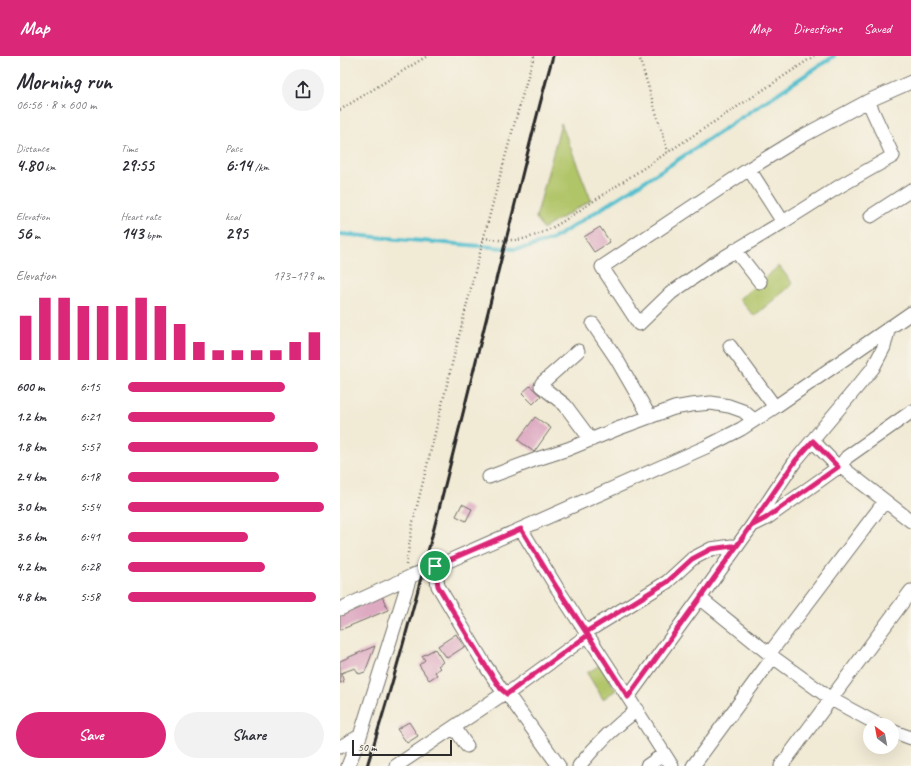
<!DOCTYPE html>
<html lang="en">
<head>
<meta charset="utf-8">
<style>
	:root { --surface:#fff; --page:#f2f2f3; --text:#2b2b33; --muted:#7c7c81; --accent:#db2777 }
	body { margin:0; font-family:Caveat,sans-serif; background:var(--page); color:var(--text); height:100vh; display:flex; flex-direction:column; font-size:15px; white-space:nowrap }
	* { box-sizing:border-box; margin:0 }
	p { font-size:13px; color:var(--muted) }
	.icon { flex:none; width:22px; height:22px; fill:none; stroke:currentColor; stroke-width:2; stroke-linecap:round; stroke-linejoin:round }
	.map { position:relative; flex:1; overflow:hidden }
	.side { display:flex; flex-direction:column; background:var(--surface); width:340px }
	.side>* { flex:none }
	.needle { width:26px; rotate:328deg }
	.tools { position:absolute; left:523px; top:662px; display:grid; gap:8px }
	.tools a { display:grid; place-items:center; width:36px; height:36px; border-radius:50%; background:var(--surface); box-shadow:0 4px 16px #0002; font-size:20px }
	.scale { position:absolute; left:12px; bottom:10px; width:100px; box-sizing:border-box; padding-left:4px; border:2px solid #2b2b2b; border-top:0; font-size:11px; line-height:14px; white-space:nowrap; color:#2b2b2b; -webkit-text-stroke:3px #f7f3e8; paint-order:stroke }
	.pin { position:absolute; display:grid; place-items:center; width:34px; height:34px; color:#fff; margin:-17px; border:2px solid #fff; border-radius:50%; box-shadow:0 1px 4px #0007 }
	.round { display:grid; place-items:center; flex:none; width:42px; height:42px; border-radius:21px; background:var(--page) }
	.overview { display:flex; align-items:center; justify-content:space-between; height:68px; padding:0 16px }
	h1 { font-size:22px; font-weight:700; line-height:30px }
	.figures { display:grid; grid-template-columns:repeat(3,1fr); gap:6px; height:68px; padding:4px 16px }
	.figures div { display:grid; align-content:center }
	.figures b { font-size:17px; font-weight:700 }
	.figures small { font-size:11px; font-weight:400 }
	.figures p { font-size:11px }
	.chart { height:112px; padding:8px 16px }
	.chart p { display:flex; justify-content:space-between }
	.chart svg { width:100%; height:72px; margin-top:4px; stroke:var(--accent); stroke-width:6 }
	.button { display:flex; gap:8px; margin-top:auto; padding:8px 16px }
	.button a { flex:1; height:46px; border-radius:24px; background:var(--accent); color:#fff; font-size:16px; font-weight:700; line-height:46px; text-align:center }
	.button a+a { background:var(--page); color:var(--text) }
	ul { padding:0 16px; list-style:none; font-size:13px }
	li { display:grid; grid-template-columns:64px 48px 1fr; align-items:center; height:30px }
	li i { height:10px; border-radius:5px; background:var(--accent) }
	header { display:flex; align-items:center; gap:24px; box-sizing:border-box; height:56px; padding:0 20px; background:var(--accent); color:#fff }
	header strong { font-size:19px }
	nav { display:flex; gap:22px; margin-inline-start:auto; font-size:14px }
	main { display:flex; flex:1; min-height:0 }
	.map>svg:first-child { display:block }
	.green { fill:#b0c468; stroke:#6e784a }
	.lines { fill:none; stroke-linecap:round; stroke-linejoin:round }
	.stream { stroke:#55c0cf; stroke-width:4 }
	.building { fill:#deaac2 }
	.minor-casing { stroke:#706e66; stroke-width:15 }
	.path { stroke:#706e66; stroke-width:2.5; stroke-dasharray:1 3; stroke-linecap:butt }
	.minor { stroke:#fff; stroke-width:13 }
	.rail { stroke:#2b2b2b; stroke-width:3 }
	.route-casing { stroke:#fff; stroke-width:8 }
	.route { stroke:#db2777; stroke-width:5 }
</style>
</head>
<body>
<header>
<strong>Map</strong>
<nav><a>Map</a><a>Directions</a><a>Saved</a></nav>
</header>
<main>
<section class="side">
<div class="overview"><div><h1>Morning run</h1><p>06:56 · 8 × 600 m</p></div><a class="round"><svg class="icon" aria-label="share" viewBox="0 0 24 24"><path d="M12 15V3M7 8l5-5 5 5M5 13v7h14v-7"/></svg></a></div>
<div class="figures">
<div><p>Distance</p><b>4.80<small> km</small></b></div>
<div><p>Time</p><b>29:55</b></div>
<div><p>Pace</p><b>6:14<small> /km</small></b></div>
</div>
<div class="figures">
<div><p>Elevation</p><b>56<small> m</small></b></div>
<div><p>Heart rate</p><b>143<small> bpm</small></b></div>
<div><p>kcal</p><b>295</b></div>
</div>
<div class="chart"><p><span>Elevation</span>173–179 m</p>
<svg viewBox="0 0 160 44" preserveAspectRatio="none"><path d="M5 44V17M15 44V6M25 44V6M35 44V11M45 44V11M55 44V11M65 44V6M75 44V11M85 44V22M95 44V33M105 44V38M115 44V38M125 44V38M135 44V38M145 44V33M155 44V27"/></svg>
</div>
<ul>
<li><b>600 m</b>6:15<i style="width:80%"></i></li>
<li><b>1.2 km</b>6:21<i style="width:75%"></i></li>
<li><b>1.8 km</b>5:57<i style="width:97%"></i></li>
<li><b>2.4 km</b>6:18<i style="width:77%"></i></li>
<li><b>3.0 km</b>5:54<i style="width:100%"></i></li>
<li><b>3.6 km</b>6:41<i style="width:61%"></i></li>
<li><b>4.2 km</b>6:28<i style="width:70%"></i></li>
<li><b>4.8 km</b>5:58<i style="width:96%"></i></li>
</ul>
<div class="button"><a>Save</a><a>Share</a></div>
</section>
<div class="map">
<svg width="571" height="710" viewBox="0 0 571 710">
	<rect width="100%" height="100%" fill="#f7f3e8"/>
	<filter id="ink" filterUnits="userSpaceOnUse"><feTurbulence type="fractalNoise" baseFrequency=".025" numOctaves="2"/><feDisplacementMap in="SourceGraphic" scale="8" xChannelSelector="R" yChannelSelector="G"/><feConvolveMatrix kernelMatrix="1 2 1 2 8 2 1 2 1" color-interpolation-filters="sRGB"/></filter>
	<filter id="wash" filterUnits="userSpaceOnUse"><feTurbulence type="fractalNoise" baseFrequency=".012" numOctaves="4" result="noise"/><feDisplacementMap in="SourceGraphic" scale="16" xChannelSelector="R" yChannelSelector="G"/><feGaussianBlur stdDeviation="0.9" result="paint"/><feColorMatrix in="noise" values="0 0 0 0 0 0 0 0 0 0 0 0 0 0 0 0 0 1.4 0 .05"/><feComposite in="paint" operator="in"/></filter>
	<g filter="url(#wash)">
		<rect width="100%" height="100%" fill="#f1ead5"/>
		<path class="green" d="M 221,67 L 251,144 L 203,173 L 196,162 Z
			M 439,210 L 453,228 L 414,260 L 399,243 Z
			M 260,609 L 276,634 L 263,643 L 247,617 Z"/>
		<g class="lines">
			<path class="stream" d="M 0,178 L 175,193 L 189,191 L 213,183 L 327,111 L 494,0"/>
		</g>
		<g id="blocks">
			<path class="building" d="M 260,171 L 270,186 L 254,196 L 244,181 Z
				M 190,330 L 201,340 L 193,348 L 182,337 Z
				M 195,361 L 211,372 L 194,396 L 178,384 Z
				M 122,448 L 132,453 L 126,465 L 116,460 Z
				M 42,540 L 48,554 L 0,574 L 0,559 Z
				M 116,578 L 124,591 L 107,602 L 98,590 Z
				M 35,590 L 25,616 L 19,618 L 15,612 L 1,617 L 4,626 L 0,627 L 0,605 Z
				M 95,593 L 103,606 L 98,610 L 100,612 L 95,616 L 97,619 L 89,624 L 79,609 L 85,604 L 82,600 Z
				M 69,666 L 78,680 L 67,687 L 57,673 Z"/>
		</g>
	</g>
	<g filter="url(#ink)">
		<use href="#blocks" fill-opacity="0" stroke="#706e66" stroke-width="1"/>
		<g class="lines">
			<defs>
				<path id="minor" d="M 528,45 L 553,100 L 500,130 L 443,166 L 373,208 L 331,237 L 299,268 L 262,211 L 409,113 L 461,81 L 528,45 L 571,26
					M 409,113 L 443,166
					M 531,160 L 571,134
					M 395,194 L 420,226
					M 253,268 L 276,302 L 310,361
					M 390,290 L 435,351
					M 238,295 L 202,327 L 201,330 L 225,349 L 251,384
					M 473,385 L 498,411
					M 500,410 L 571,465
					M 149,421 L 197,403 L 228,393 L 277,373 L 334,352 L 351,349 L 371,347 L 389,350 L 403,355 L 414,364
					M 415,468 L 427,462 L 500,410 L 507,401 L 571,356
					M 181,473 L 217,532 L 288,641 L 332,710
					M 95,511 L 98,530 L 145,609 L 161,633 L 166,636 L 219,710
					M 360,542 L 433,601 L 491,643 L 539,669
					M 0,553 L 76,518 L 95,511 L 366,391 L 401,373 L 435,351 L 571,257
					M 246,576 L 327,526 L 352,503 L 371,493 L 392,490 L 396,491
					M 429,598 L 545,445
					M 167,638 L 248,579
					M 288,641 L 360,542 L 411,471 L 456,404 L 533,312 L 544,291 L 549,271
					M 114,671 L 127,690
					M 552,675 L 571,682
					M 0,691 L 20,680
					M 8,710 L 20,680 L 70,521
					M 56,710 L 166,636
					M 239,710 C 256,689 275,670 297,654
					M 307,710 L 324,698
					M 353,710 L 433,601
					M 441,710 L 571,535"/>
			</defs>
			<use href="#minor" class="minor-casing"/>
			<path class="path" d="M 299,0 L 328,96
				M 0,54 L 87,0
				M 143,182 C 153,183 162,185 172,184 C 189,184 207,175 222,166 L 328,96 L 420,36 L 474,0
				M 66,509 L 73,466 C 112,310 148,154 194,0"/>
			<use href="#minor" class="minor"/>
			<path class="rail" d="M 27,710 C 83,532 124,349 170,168 C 184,112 197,56 213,0"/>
		</g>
	</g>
	<g class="lines" filter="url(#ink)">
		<defs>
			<path id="route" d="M 95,510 L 98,530 L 145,609 L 161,633 L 167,638 L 248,579 L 288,641 L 360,542 L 411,470 L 426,462 L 498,411 L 473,385 L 456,404 L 396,491 L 392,490 L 371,493 L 352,503 L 327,526 L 246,576 L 217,532 L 181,473 L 95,510"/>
		</defs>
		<use href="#route" class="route-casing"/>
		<use href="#route" class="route"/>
	</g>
</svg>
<div class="tools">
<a><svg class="needle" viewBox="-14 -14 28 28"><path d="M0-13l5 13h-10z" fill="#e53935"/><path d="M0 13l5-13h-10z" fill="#7c7c81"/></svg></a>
</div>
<div class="scale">50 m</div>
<div class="pin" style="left:95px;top:510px;background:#1e9e55"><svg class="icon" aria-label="arrive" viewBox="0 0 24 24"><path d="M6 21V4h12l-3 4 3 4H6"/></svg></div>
</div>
</main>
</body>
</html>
